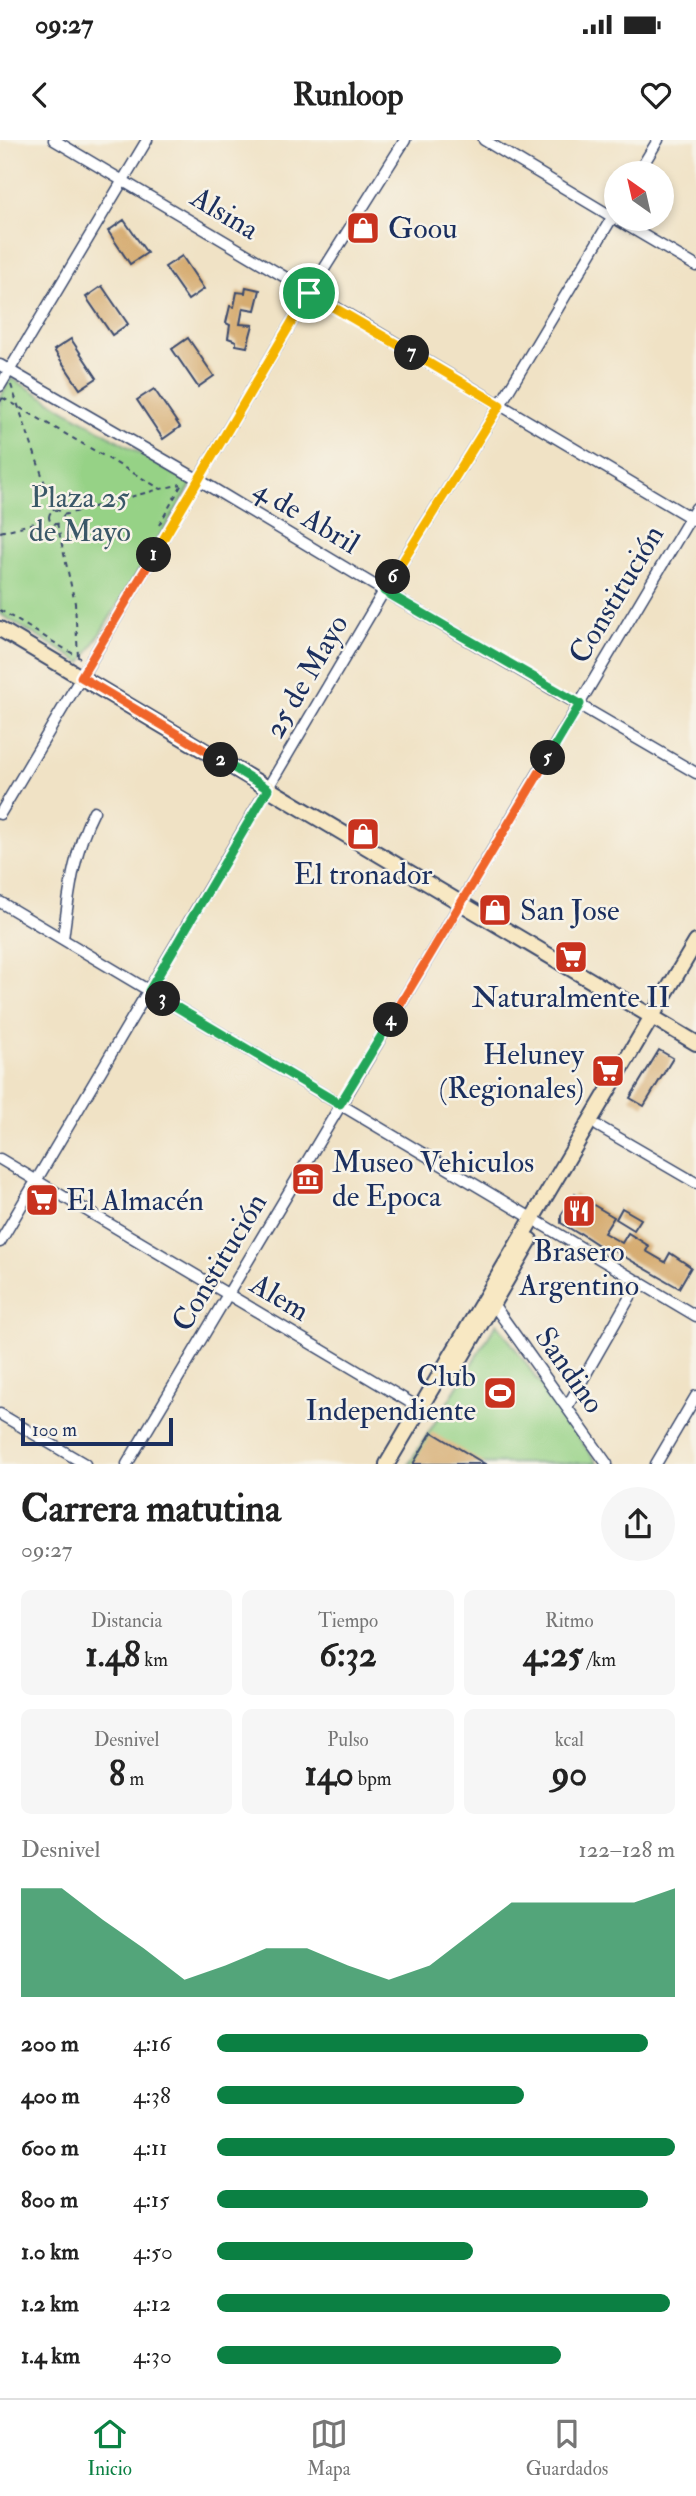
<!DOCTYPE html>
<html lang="es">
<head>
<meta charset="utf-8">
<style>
	:root { --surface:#fff; --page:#f6f6f6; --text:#222; --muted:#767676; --line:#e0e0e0; --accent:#0b8043 }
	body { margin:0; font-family:"IM FELL Double Pica",serif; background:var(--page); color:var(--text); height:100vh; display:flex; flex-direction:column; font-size:26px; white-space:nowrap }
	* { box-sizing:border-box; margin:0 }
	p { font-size:23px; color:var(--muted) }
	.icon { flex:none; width:38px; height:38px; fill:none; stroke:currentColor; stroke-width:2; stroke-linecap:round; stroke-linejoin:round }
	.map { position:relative; height:1324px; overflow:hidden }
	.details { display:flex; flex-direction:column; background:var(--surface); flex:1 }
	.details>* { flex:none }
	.needle { width:46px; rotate:326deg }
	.controls { position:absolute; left:604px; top:21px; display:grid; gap:14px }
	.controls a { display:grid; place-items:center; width:70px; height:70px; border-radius:50%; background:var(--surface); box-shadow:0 4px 10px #0003; font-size:35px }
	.scale { position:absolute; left:21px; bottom:18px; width:152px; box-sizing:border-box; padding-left:7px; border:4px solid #1b2f5e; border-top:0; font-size:19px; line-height:24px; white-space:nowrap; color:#1b2f5e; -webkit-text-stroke:5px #f7f3e8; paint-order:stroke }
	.pin { position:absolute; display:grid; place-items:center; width:60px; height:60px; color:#fff; margin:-30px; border:4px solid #fff; border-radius:50%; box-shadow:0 2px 7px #0007 }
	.km { position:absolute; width:35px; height:35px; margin:-18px; border-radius:50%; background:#222; color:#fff; font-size:19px; line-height:35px; text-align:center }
	.round { display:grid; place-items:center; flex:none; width:74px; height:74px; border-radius:37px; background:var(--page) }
	.summary { display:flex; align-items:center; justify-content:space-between; height:119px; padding:0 21px }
	h1 { font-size:38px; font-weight:700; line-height:52px }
	.stats { display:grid; grid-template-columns:repeat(3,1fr); gap:10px; height:119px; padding:7px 21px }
	.stats div { display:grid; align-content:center; border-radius:10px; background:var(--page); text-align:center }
	.stats b { font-size:35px; font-weight:700 }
	.stats small { font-size:19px; font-weight:400 }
	.stats p { font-size:19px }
	.chart { height:196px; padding:14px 21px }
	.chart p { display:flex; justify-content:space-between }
	.chart svg { width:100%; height:126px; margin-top:7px; fill:var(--accent); opacity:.7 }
	ul { padding:0 21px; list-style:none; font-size:23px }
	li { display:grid; grid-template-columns:112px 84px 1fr; align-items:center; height:52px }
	li i { height:18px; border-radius:9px; background:var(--accent) }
	.status { display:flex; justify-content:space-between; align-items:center; height:49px; padding:0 35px; background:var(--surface); direction:ltr }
	.status svg { height:19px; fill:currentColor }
	header { display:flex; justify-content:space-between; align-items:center; height:91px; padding:0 21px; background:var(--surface); font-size:32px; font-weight:700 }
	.tab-bar { display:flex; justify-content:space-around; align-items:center; height:98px; border-top:2px solid var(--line); background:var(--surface); font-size:19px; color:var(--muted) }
	.tab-bar a { display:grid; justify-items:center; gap:4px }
	.tab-bar .on { color:var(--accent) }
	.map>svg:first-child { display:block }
	.green { fill:#96d286; stroke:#588072; stroke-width:2 }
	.building { fill:#d6ac71 }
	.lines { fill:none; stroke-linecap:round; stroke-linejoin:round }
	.street-casing { stroke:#3b4a6d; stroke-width:13 }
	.secondary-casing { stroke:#3b4a6d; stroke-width:18 }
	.path { stroke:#3b4a6d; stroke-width:2; stroke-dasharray:5 5; stroke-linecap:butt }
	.street { stroke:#fff; stroke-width:10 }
	.secondary { stroke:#f8e8c3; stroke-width:14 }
	.split-1-casing { stroke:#fff; stroke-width:14 }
	.split-2-casing { stroke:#fff; stroke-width:14 }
	.split-3-casing { stroke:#fff; stroke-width:14 }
	.split-4-casing { stroke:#fff; stroke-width:14 }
	.split-5-casing { stroke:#fff; stroke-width:14 }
	.split-6-casing { stroke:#fff; stroke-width:14 }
	.split-7-casing { stroke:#fff; stroke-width:14 }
	.split-8-casing { stroke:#fff; stroke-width:14 }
	.split-1 { stroke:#f5b400; stroke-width:9 }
	.split-2 { stroke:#f0652b; stroke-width:9 }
	.split-3 { stroke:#22a559; stroke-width:9 }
	.split-4 { stroke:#22a559; stroke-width:9 }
	.split-5 { stroke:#f0652b; stroke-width:9 }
	.split-6 { stroke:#22a559; stroke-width:9 }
	.split-7 { stroke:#f5b400; stroke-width:9 }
	.split-8 { stroke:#f5b400; stroke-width:9 }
	.labels { text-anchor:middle; stroke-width:5; stroke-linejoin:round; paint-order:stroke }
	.street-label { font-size:30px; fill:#1b2f5e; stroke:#f7f3e8 }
	.poi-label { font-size:30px; fill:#1b2f5e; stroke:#f7f3e8; text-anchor:start }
	.park-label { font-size:30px; fill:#3a5868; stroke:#f7f3e8 }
</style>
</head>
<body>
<div class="status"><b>09:27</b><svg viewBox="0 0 49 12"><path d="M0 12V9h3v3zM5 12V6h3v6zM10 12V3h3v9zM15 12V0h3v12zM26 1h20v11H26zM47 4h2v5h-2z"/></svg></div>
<header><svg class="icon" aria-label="back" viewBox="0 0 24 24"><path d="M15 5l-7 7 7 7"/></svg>Runloop<svg class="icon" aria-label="heart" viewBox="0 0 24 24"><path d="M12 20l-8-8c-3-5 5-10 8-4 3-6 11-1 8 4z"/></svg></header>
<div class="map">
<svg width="696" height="1324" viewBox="0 0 696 1324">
	<rect width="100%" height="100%" fill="#f7f3e8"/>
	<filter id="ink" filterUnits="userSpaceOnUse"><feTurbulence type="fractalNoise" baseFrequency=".0143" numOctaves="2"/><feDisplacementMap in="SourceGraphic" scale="14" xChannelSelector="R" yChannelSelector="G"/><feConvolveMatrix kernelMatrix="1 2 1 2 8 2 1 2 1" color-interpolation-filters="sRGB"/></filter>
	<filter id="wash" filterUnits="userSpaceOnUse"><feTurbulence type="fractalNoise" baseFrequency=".00686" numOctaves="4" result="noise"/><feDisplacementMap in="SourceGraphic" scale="28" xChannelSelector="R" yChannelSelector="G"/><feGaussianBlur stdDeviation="1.57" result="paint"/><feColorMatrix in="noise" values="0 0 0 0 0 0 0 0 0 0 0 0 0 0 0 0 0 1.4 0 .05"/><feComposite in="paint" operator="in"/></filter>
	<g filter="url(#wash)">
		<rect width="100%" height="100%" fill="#f0e2c5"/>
		<path class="green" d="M 11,238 L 192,344 L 82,523 L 0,474 L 0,258 Z
			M 497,1183 L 597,1323 L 409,1324 Z"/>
		<g id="blocks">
			<path class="building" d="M 124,80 L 147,113 L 130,124 L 108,91 Z
				M 182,116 L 204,149 L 188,160 L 165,127 Z
				M 102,146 L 128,184 L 112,195 L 86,157 Z
				M 246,147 L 260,150 L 255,170 L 243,168 L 240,184 L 253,185 L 247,207 L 236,205 L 236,201 L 228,198 L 230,185 L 226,183 L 230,166 L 234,167 L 237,152 L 245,153 Z
				M 188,198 L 214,236 L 198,247 L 172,209 Z
				M 71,199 L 97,238 L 80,249 L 54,210 Z
				M 154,249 L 180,287 L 163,299 L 137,260 Z
				M 659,910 L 673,918 L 644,966 L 630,958 Z
				M 575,1054 L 614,1077 L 604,1093 L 622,1103 L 628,1093 L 649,1106 L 646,1111 L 665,1122 L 670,1113 L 691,1127 L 679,1148 L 611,1109 L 609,1112 L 580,1093 L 579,1094 L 561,1083 L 561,1075 Z
				M 622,1068 L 641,1079 L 634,1090 L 616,1079 Z
				M 432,1292 L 485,1324 L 413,1324 Z"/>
		</g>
	</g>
	<g filter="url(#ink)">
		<use href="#blocks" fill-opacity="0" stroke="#3b4a6d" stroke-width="2"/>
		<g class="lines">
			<defs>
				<path id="street" d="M 54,0 L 696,381
					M 484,0 L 616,79
					M 638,33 L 658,0
					M 616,79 L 696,126
					M 0,225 L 199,340 L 384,451 L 696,633
					M 0,246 L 147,0
					M 0,674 L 309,153 L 405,0
					M 0,762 L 696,1176
					M 63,799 C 69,754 73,712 94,671
					M 598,986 L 696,1043
					M 0,1019 L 428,1273
					M 0,1102 L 384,451 L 500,265 L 616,71
					M 493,1164 L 607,1324
					M 567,1267 L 639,1141
					M 0,1274 L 85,1324
					M 127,1324 L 696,368
					M 656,1324 L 696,1256"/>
				<path id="secondary" d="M 0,489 L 696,903
					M 455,1228 L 530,1100
					M 387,1324 L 696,802"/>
			</defs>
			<use href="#street" class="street-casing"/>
			<use href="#secondary" class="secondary-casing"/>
			<path class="path" d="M 11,245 L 54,370
				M 3,258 L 161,349 L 181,344
				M 0,262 L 5,254
				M49 377a7 7 0 1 1 14 0a7 7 0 1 1-14 0Z
				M 63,375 L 160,349
				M 57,383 L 75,463 L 78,517
				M 159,385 L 182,344
				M 0,392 L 50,379
				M 0,470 L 80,518"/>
			<use href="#street" class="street"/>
			<use href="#secondary" class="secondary"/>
		</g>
	</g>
	<g class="lines" filter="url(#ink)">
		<defs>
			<path id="split-1" d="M 154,415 L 309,153"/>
			<path id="split-2" d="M 154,415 L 81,537 L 221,620"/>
			<path id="split-3" d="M 163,859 L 149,851 L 268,649 L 221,620"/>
			<path id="split-4" d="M 163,859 L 340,964 L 391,880"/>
			<path id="split-5" d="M 391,880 L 548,618"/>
			<path id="split-6" d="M 393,437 L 384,451 L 580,564 L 548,618"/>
			<path id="split-7" d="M 393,437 L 500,265 L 412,213"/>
			<path id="split-8" d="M 309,153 L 412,213"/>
		</defs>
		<use href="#split-1" class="split-1-casing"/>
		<use href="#split-2" class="split-2-casing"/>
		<use href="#split-3" class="split-3-casing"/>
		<use href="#split-4" class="split-4-casing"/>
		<use href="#split-5" class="split-5-casing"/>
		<use href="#split-6" class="split-6-casing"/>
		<use href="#split-7" class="split-7-casing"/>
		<use href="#split-8" class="split-8-casing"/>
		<use href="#split-1" class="split-1"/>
		<use href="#split-2" class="split-2"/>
		<use href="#split-3" class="split-3"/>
		<use href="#split-4" class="split-4"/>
		<use href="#split-5" class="split-5"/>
		<use href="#split-6" class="split-6"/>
		<use href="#split-7" class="split-7"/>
		<use href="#split-8" class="split-8"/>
	</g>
	<defs>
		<symbol id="shop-square" viewBox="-11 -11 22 22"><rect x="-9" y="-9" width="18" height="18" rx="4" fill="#c8321e" stroke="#f7f3e8"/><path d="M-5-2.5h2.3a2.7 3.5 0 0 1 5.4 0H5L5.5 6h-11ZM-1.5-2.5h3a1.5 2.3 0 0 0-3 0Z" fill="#fff"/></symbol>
		<symbol id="supermarket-square" viewBox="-11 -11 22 22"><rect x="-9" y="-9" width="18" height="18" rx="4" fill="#c8321e" stroke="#f7f3e8"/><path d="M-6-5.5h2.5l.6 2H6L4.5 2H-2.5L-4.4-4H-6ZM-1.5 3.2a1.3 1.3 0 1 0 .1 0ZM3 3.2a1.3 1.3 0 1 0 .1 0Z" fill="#fff"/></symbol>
		<symbol id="museum-square" viewBox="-11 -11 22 22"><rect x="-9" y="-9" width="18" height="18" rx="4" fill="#c8321e" stroke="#f7f3e8"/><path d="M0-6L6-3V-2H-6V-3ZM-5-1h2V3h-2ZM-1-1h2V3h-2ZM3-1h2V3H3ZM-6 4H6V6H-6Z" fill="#fff"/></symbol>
		<symbol id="restaurant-square" viewBox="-11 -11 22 22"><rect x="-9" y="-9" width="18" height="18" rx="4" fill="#c8321e" stroke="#f7f3e8"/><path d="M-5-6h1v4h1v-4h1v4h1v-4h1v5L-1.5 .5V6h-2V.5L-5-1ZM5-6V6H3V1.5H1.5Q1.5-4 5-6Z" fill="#fff"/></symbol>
		<symbol id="stadium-square" viewBox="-11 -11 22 22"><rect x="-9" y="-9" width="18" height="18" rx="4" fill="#c8321e" stroke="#f7f3e8"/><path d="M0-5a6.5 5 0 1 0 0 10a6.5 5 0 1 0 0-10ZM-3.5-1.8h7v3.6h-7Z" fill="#fff"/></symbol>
	</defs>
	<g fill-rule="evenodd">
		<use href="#shop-square" x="344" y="69" width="38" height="38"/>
		<use href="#shop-square" x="344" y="675" width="38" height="38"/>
		<use href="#shop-square" x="476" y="751" width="38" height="38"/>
		<use href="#supermarket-square" x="552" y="798" width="38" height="38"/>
		<use href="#supermarket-square" x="589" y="912" width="38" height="38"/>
		<use href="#museum-square" x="289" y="1020" width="38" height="38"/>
		<use href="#supermarket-square" x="23" y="1041" width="38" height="38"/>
		<use href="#restaurant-square" x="560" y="1052" width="38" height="38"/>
		<use href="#stadium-square" x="481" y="1234" width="38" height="38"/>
	</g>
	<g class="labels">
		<g class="street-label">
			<text transform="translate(225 73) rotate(31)" y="10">Alsina</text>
			<text transform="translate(307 376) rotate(31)" y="10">4 de Abril</text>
			<text transform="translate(616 454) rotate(-59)" y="10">Constitución</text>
			<text transform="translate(306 536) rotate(-60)" y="10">25 de Mayo</text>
			<text transform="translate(219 1122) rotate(-59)" y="10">Constitución</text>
			<text transform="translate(280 1157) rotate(31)" y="10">Alem</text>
			<text transform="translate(570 1230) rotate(55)" y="10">Sandino</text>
		</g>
		<g class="poi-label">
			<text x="388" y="98">Goou</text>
			<text x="363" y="744" text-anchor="middle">El tronador</text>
			<text x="520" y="780">San Jose</text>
			<text x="571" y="867" text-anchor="middle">Naturalmente II</text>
			<text x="584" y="924" text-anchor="end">Heluney<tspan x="584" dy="34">(Regionales)</tspan></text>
			<text x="332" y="1032">Museo Vehiculos<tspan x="332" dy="34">de Epoca</tspan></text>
			<text x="66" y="1070">El Almacén</text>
			<text x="579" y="1121" text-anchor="middle">Brasero<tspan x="579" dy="34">Argentino</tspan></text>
			<text x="476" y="1246" text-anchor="end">Club<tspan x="476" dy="34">Independiente</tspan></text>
		</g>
		<g class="park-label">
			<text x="80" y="367">Plaza 25<tspan x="80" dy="34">de Mayo</tspan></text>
		</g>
	</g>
</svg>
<div class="controls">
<a><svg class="needle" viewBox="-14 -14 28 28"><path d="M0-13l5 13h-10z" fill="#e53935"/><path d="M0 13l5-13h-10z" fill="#767676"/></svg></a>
</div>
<div class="scale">100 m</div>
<div class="pin" style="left:309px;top:153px;background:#1e9e55"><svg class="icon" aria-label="arrive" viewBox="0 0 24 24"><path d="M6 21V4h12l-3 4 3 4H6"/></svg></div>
<b class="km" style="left:154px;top:415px">1</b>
<b class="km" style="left:221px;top:620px">2</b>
<b class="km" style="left:163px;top:859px">3</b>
<b class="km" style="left:391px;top:880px">4</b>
<b class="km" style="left:548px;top:618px">5</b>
<b class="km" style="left:393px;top:437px">6</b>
<b class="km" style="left:412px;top:213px">7</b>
</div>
<section class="details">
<div class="summary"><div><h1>Carrera matutina</h1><p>09:27</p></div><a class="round"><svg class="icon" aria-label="share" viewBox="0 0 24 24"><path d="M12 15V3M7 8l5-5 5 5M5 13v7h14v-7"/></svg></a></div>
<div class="stats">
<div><p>Distancia</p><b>1.48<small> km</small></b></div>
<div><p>Tiempo</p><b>6:32</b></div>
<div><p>Ritmo</p><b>4:25<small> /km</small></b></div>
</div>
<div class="stats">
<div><p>Desnivel</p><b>8<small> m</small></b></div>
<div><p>Pulso</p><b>140<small> bpm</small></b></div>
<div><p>kcal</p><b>90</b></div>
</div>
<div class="chart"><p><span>Desnivel</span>122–128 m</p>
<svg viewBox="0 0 160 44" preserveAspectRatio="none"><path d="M0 44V6L10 6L20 17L30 27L40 38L50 33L60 27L70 27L80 33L90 38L100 33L110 22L120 11L130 11L140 11L150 11L160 6V44z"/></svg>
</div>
<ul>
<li><b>200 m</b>4:16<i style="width:94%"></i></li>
<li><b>400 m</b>4:38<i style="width:67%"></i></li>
<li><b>600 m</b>4:11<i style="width:100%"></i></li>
<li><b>800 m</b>4:15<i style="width:94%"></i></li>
<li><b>1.0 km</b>4:50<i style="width:56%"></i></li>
<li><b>1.2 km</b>4:12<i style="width:99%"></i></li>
<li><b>1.4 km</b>4:30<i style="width:75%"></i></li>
</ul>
</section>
<nav class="tab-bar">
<a class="on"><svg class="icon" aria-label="home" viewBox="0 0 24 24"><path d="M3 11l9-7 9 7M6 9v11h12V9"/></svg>Inicio</a>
<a><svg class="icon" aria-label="map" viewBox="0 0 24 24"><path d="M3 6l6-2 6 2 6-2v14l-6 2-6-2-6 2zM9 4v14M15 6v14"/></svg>Mapa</a>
<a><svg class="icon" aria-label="saved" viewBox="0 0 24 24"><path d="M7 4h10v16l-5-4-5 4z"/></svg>Guardados</a>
</nav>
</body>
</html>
